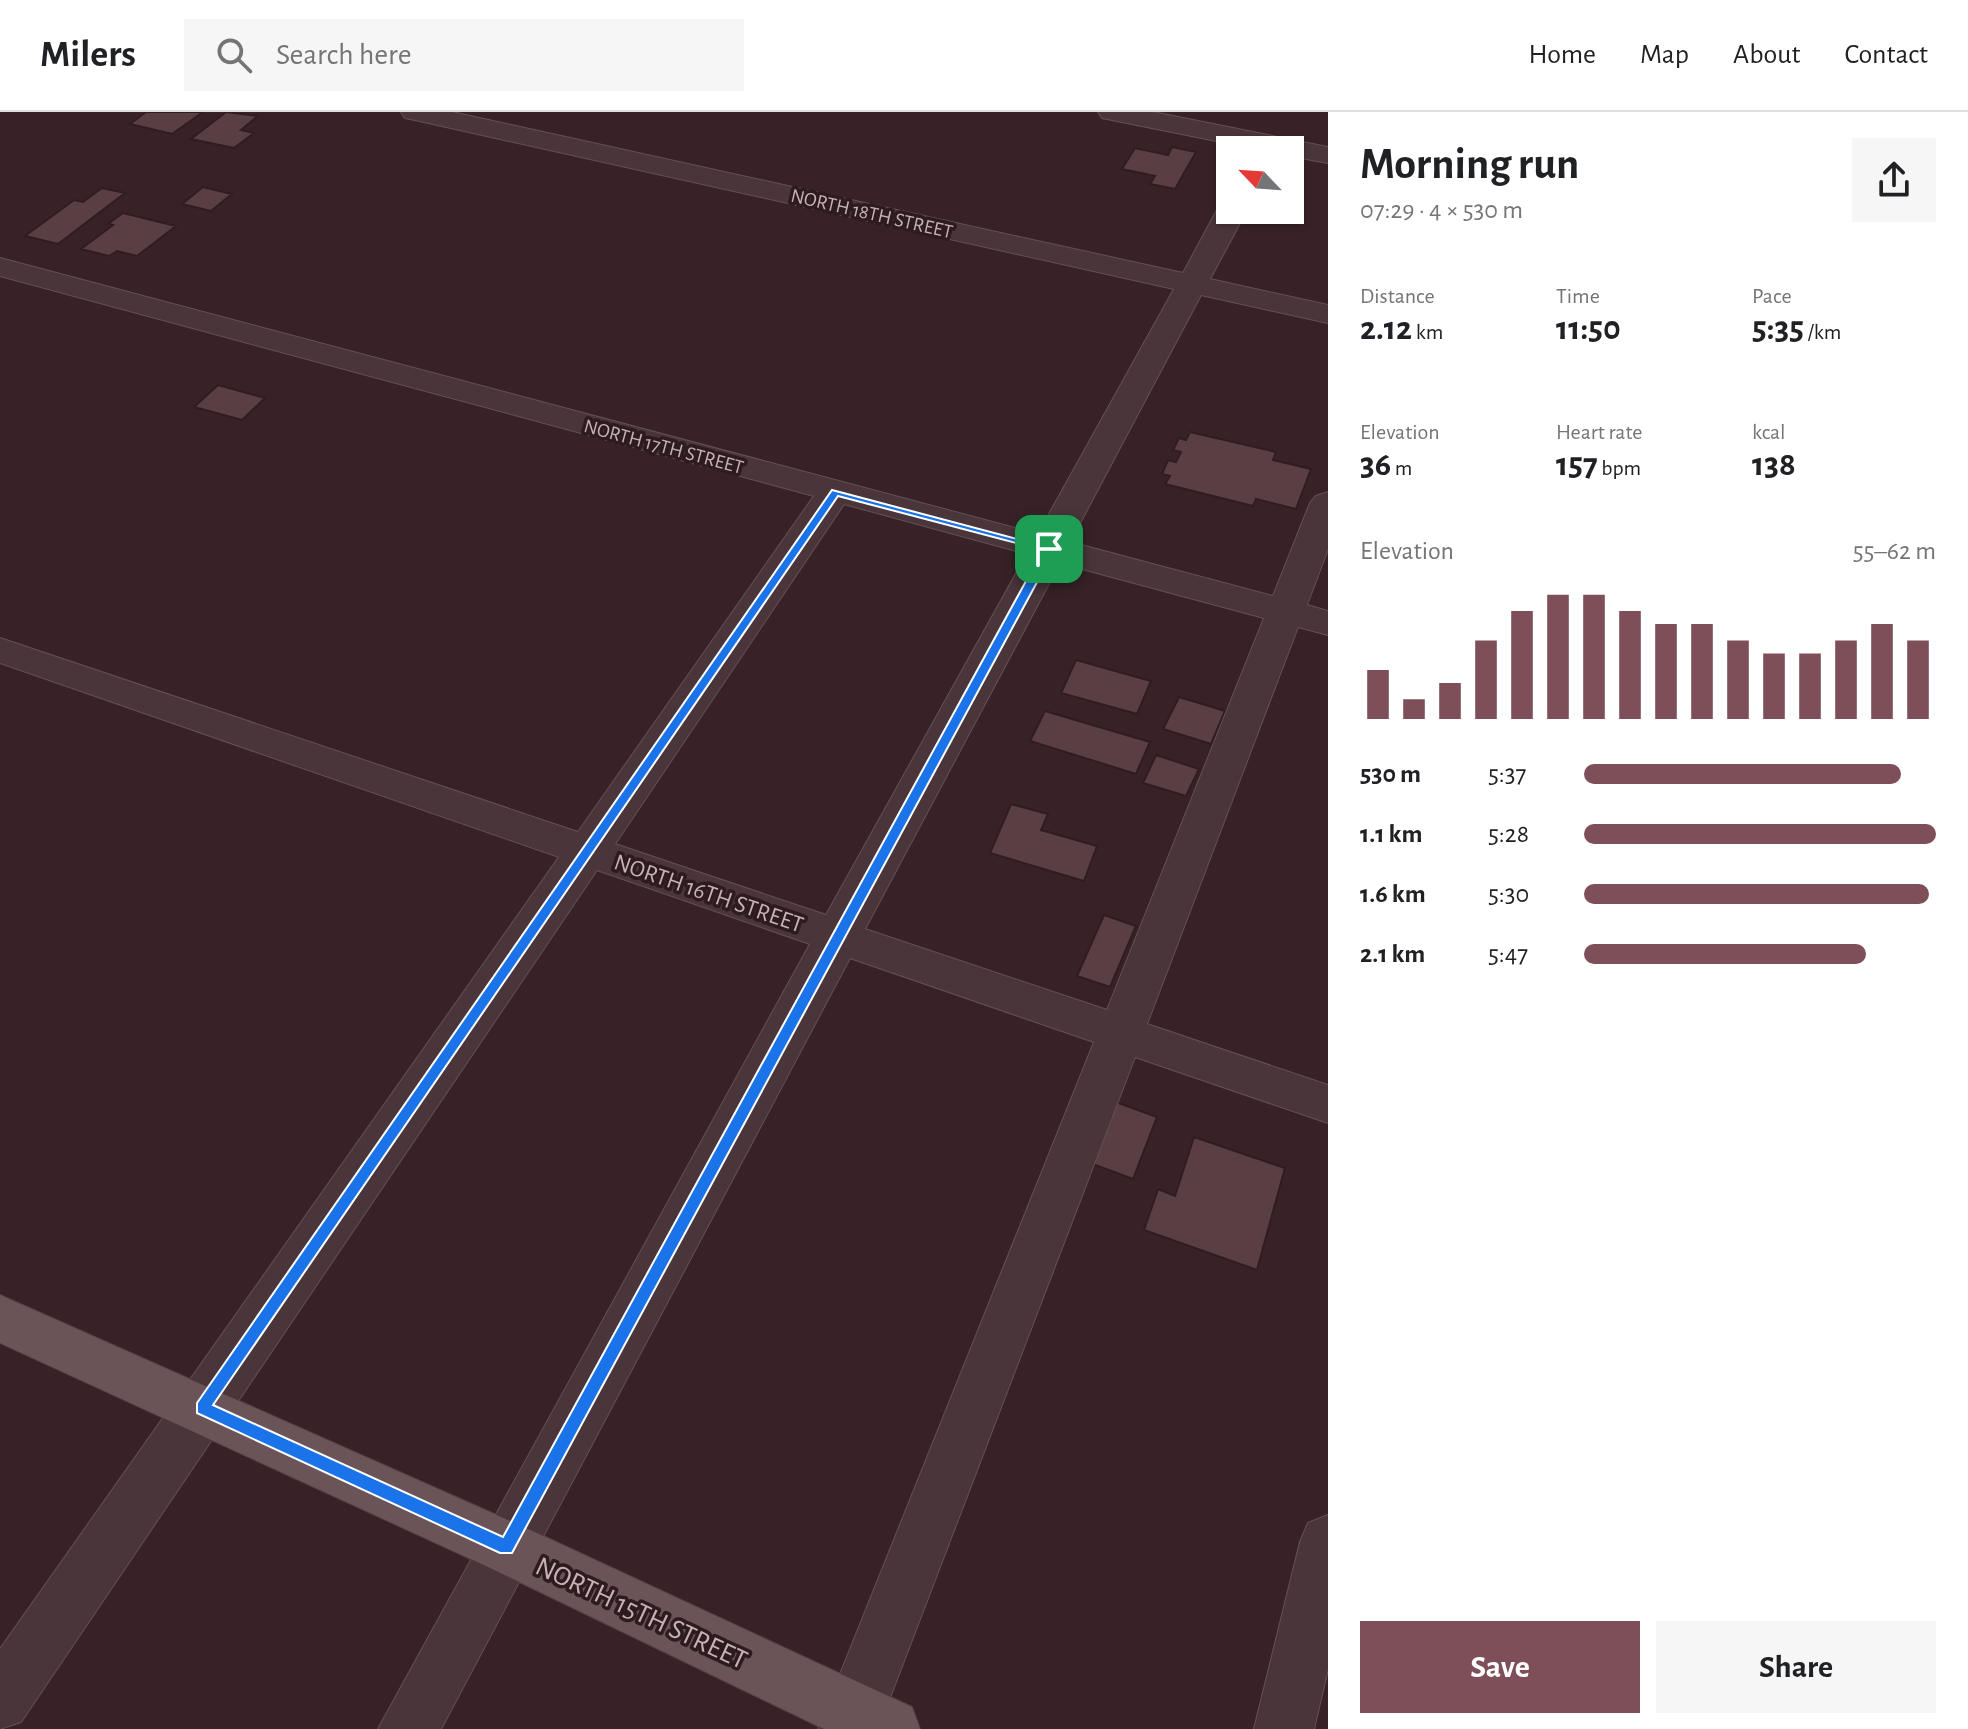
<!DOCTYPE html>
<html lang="en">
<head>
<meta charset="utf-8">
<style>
	:root { --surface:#fff; --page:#f6f6f6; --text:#202124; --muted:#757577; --line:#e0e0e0; --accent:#7f4f59 }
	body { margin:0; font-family:"Alegreya Sans",sans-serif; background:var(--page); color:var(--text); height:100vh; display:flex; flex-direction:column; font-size:30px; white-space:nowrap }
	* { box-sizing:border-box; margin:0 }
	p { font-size:26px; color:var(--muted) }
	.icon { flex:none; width:44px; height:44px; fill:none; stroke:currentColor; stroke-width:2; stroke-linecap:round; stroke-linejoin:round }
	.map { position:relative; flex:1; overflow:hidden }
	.details { display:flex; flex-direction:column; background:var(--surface); width:640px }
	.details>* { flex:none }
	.needle { width:52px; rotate:295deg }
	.controls { position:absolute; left:1216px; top:24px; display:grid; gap:16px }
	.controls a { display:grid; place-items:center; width:88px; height:88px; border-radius:0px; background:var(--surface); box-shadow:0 2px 6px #0004; font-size:40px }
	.pin { position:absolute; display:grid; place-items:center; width:68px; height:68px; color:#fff; margin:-34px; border-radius:16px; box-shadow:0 4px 12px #0006 }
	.round { display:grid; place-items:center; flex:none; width:84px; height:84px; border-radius:0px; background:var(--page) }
	.overview { display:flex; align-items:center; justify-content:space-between; height:136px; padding:0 32px }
	h1 { font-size:44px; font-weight:700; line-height:60px }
	.figures { display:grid; grid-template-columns:repeat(3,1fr); gap:12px; height:136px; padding:8px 32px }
	.figures div { display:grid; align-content:center }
	.figures b { font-size:34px; font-weight:700 }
	.figures small { font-size:22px; font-weight:400 }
	.figures p { font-size:22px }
	.chart { height:224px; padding:16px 32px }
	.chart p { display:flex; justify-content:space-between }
	.chart svg { width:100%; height:144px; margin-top:8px; stroke:var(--accent); stroke-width:6 }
	.action { display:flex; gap:16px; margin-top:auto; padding:16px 32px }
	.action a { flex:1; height:92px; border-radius:0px; background:var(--accent); color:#fff; font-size:32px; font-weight:700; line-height:92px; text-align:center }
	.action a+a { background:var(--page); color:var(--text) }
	ul { padding:0 32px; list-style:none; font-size:26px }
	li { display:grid; grid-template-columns:128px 96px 1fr; align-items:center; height:60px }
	li i { height:20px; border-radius:10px; background:var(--accent) }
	header { display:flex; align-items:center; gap:48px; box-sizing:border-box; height:112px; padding:0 40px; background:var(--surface); border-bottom:2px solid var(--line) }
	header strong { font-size:38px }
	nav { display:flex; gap:44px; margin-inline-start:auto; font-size:28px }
	.search { width:560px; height:72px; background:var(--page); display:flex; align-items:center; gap:20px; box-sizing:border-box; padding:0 28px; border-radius:0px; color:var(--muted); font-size:30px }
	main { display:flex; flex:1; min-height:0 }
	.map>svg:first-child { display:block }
	.building { fill:#593e44; stroke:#301d21; stroke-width:2 }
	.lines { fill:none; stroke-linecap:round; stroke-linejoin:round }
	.minor-casing { stroke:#645154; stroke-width:2 }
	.major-casing { stroke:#533f43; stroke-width:2 }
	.minor { fill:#4a363a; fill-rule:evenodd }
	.major { fill:#6a5458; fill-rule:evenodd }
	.route { fill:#1a73e8; stroke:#fff; stroke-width:2; fill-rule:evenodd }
	.labels { text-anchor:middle; stroke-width:7; stroke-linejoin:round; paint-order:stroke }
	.far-street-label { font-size:20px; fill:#c6b1b4; stroke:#2e1b1f }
	.street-label { font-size:24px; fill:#c6b1b4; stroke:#2e1b1f }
	.near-street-label { font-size:28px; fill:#c6b1b4; stroke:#2e1b1f }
</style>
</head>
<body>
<header>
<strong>Milers</strong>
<div class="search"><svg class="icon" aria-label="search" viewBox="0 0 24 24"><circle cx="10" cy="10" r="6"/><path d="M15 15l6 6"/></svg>Search here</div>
<nav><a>Home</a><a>Map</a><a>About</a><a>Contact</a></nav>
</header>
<main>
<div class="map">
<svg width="1328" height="1617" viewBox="0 0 1328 1617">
	<rect width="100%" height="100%" fill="#392227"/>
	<path class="building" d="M 146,0 L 203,0 L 172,22 L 130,12 Z
		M 226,0 L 258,4 L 241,18 L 254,21 L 234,36 L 191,27 Z
		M 1172,35 L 1196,40 L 1175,77 L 1150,72 L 1155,64 L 1122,57 L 1135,36 L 1168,43 Z
		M 203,75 L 232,82 L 211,99 L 182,92 Z
		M 102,76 L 125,81 L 58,132 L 25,124 L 74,88 L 83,90 Z
		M 123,101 L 176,114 L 137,144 L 117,139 L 109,144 L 81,137 L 113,113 L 108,112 Z
		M 218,273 L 265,286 L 242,308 L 194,295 Z
		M 1190,320 L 1276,340 L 1273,348 L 1311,357 L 1296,397 L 1256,387 L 1253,394 L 1165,372 L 1170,364 L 1162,362 L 1168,348 L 1176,350 L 1181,340 L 1173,338 L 1179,326 L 1186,328 Z
		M 1076,548 L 1151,569 L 1137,602 L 1061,581 Z
		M 1179,585 L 1225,599 L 1211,632 L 1163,617 Z
		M 1045,599 L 1150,630 L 1136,662 L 1030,629 Z
		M 1156,643 L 1199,657 L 1186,684 L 1143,671 Z
		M 1011,692 L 1048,702 L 1041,718 L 1097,734 L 1084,769 L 990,741 Z
		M 1104,803 L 1136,814 L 1110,875 L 1077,864 Z
		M 1113,989 L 1157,1005 L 1133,1067 L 1087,1050 Z
		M 1194,1025 L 1285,1056 L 1257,1158 L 1144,1118 L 1158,1077 L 1175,1084 Z"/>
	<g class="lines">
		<defs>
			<path id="minor" d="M 401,0 L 452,0 L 1183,161 L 1217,98 L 1222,92 L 1230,90 L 1230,98 L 1247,98 L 1210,167 L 1328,193 L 1328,211 L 1201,183 L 1070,430 L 1273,484 L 1310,391 L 1316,384 L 1328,380 L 1328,437 L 1307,493 L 1328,499 L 1328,523 L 1298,515 L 1147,912 L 1328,973 L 1328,1011 L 1135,945 L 878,1617 L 818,1617 L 1094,930 L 850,846 L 441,1617 L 378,1617 L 810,832 L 597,758 L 21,1610 L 0,1617 L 0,1537 L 559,745 L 0,551 L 0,526 L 578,720 L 814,384 L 0,164 L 0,146 L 1038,422 L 1174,177 L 415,8 L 405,6 ZM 844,392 L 1027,442 L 826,803 L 615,732 ZM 1060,451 L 1264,506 L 1107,898 L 865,817 Z
				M 1098,0 L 1153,0 L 1328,35 L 1328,51 L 1290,44 L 1290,38 L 1261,38 L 1112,8 L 1102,6 Z
				M 1328,1403 L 1328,1557 L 1314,1617 L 1254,1617 L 1300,1430 L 1308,1411 Z"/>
			<path id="major" d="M 0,1183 L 526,1416 L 912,1595 L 920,1617 L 824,1617 L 486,1454 L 0,1231 Z"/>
		</defs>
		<use href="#minor" class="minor-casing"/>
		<use href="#major" class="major-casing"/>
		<use href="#minor" class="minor"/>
		<use href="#major" class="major"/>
	</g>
	<path class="route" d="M 832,378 L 1055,437 L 512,1441 L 500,1441 L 197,1301 L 197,1291 ZM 838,384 L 1043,438 L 503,1425 L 213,1293 Z"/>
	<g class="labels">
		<g class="far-street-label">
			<text transform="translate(872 101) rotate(13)" y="7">NORTH 18TH STREET</text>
			<text transform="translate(664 334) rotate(15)" y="7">NORTH 17TH STREET</text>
		</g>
		<g class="street-label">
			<text transform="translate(709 781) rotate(19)" y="8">NORTH 16TH STREET</text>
		</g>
		<g class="near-street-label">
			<text transform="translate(642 1500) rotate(25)" y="10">NORTH 15TH STREET</text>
		</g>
	</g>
</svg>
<div class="controls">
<a><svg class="needle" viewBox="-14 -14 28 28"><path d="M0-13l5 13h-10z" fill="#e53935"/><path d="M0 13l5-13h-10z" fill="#757577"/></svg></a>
</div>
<div class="pin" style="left:1049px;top:437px;background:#1e9e55"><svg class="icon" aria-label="arrive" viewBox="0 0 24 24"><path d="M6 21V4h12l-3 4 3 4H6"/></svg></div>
</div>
<section class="details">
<div class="overview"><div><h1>Morning run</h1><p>07:29 · 4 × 530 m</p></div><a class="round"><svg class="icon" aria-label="share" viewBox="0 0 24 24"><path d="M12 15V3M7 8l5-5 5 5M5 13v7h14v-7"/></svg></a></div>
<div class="figures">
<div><p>Distance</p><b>2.12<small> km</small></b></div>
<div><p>Time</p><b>11:50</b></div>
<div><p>Pace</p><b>5:35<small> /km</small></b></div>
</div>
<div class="figures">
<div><p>Elevation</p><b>36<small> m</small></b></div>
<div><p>Heart rate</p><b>157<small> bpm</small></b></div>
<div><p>kcal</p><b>138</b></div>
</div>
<div class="chart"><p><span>Elevation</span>55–62 m</p>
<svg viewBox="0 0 160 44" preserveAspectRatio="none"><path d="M5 44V29M15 44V38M25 44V33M35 44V20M45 44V11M55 44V6M65 44V6M75 44V11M85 44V15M95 44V15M105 44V20M115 44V24M125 44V24M135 44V20M145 44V15M155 44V20"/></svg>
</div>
<ul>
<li><b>530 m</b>5:37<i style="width:90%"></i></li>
<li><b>1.1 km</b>5:28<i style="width:100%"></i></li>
<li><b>1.6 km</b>5:30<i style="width:98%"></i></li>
<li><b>2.1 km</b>5:47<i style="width:80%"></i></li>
</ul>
<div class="action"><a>Save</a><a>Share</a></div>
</section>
</main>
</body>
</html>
